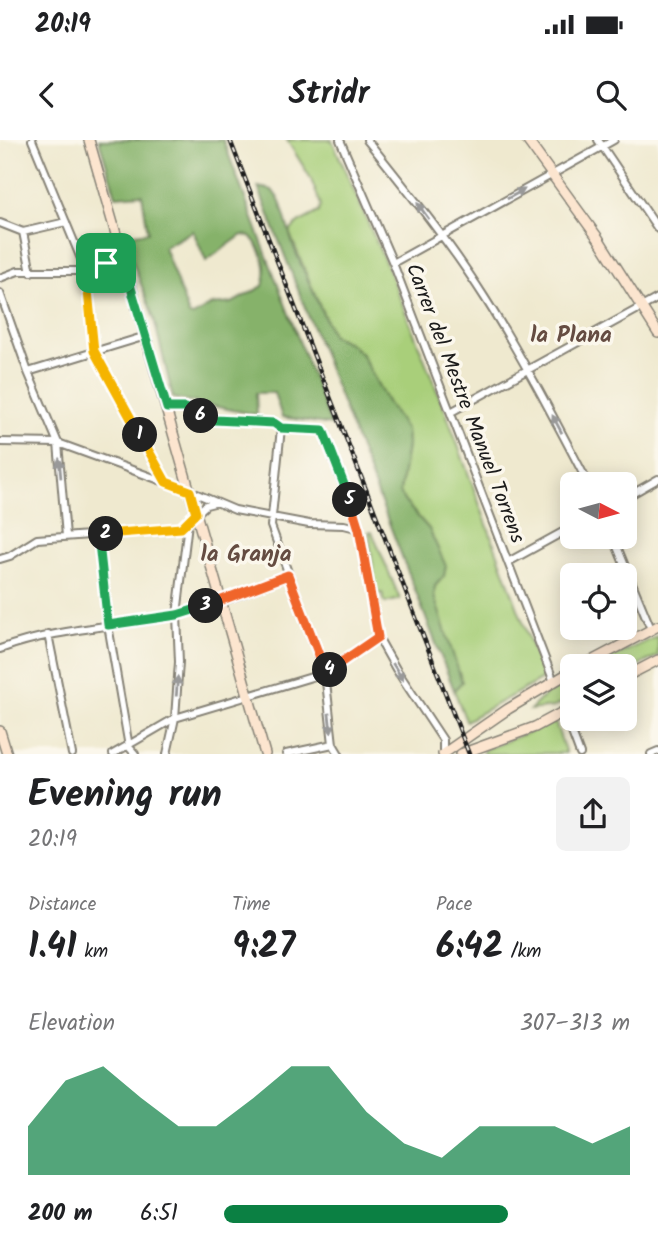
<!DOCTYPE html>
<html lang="en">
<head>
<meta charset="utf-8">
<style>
	:root { --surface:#fff; --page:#f2f2f2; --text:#202124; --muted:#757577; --accent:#0b8043 }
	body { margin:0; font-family:Kalam,sans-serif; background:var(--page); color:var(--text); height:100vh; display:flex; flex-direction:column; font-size:26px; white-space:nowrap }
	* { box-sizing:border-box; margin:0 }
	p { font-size:23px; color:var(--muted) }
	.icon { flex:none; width:38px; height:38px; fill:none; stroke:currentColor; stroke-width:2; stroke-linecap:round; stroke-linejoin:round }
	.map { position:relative; height:614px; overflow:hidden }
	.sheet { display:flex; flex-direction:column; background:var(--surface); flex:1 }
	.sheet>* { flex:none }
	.needle { width:46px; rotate:96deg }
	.controls { position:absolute; left:560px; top:332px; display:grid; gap:14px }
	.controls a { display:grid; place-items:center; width:77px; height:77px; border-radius:10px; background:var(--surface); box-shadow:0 4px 18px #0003; font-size:35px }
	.pin { position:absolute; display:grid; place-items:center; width:60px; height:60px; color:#fff; margin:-30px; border-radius:14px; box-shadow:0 4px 10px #0006 }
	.km { position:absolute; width:35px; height:35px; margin:-18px; border-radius:50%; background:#222; color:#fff; font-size:19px; line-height:35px; text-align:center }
	.round { display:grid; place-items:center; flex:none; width:74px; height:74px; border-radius:10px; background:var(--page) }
	.head { display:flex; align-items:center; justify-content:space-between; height:119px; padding:0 28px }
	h1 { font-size:38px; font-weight:700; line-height:52px }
	.stats { display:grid; grid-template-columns:repeat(3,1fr); gap:10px; height:119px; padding:7px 28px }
	.stats div { display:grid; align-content:center }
	.stats b { font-size:35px; font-weight:700 }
	.stats small { font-size:19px; font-weight:400 }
	.stats p { font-size:19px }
	.chart { height:196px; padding:14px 28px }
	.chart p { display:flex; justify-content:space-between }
	.chart svg { width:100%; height:126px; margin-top:7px; fill:var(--accent); opacity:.7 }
	ul { padding:0 28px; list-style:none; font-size:23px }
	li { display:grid; grid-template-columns:112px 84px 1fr; align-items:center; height:52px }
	li i { height:18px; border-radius:9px; background:var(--accent) }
	.status { display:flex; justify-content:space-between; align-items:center; height:49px; padding:0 35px; background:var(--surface); direction:ltr }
	.status svg { height:19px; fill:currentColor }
	header { display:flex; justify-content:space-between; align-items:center; height:91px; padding:0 28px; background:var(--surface); font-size:32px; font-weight:700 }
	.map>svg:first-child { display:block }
	.green { fill:#a9cf7a; stroke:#62764b; stroke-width:2 }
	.forest { fill:#86b26a; stroke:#516743; stroke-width:2; fill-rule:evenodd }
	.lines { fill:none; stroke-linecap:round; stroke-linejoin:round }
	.street-casing { stroke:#868276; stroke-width:10 }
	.secondary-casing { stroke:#868276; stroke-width:12 }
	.street { stroke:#fff; stroke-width:6 }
	.secondary { stroke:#fce5cf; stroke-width:9 }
	.rail-casing { stroke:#1c1c1c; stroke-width:4.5 }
	.rail { stroke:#fbf7ec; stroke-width:2; stroke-dasharray:5; stroke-linecap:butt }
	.oneway { fill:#999 }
	.split-1-casing { stroke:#fff; stroke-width:14 }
	.split-2-casing { stroke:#fff; stroke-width:14 }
	.split-3-casing { stroke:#fff; stroke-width:14 }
	.split-4-casing { stroke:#fff; stroke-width:14 }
	.split-5-casing { stroke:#fff; stroke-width:14 }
	.split-6-casing { stroke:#fff; stroke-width:14 }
	.split-7-casing { stroke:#fff; stroke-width:14 }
	.split-1 { stroke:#f5b400; stroke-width:9 }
	.split-2 { stroke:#f5b400; stroke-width:9 }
	.split-3 { stroke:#22a559; stroke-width:9 }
	.split-4 { stroke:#f0652b; stroke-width:9 }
	.split-5 { stroke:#f0652b; stroke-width:9 }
	.split-6 { stroke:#22a559; stroke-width:9 }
	.split-7 { stroke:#22a559; stroke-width:9 }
	.labels { text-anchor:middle; stroke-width:7; stroke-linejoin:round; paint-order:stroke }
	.street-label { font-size:21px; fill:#1c1c1c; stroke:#fbf7ec }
	.neighbourhood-label { font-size:23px; font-weight:bold; fill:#654c42; stroke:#fbf7ec }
</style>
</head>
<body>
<div class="status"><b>20:19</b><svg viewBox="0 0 49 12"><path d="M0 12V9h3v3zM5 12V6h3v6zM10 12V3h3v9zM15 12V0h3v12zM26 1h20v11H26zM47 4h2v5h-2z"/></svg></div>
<header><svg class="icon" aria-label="back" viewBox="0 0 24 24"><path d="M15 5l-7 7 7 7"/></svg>Stridr<svg class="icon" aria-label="search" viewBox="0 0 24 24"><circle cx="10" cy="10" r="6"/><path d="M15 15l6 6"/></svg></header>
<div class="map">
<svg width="658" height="614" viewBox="0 0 658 614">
	<rect width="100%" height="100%" fill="#fbf7ec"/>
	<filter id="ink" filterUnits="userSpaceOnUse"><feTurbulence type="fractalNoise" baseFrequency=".0143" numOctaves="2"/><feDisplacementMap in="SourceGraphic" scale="14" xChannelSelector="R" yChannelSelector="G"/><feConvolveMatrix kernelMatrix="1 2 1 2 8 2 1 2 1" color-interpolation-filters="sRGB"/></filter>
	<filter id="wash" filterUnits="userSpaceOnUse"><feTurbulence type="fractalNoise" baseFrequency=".00686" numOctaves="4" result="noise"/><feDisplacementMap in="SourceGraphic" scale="28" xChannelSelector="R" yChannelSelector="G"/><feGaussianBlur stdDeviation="1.57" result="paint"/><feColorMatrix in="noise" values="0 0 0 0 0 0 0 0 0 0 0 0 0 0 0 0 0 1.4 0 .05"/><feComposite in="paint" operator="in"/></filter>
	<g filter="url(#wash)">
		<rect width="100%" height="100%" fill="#efe9cf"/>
		<path class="green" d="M 287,0 L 332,0 L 386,124 L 446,273 L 535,515 L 546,537 L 466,581 L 454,550 L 462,542 L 434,460 L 435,446 L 444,436 L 429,389 L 404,361 L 400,352 L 407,305 L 406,290 L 387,262 L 361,213 L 350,204 L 332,195 L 289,92 L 298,83 L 319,72 L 321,65 L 310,37 Z
			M 369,392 L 372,392 L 400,459 L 385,463 L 382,453 L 376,454 Z
			M 658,496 L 658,516 L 625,532 L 625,527 L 591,527 Z
			M 572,535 L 572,558 L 554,567 L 530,570 L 559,541 Z
			M 555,582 L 566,613 L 484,614 L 483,610 Z"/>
		<path class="forest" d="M 99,0 L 223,0 L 331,285 L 282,277 L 274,253 L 256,253 L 257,275 L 173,258 L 154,179 L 123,96 L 148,92 L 142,54 L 116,56 ZM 193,91 L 206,121 L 242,95 L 250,96 C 263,110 269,128 263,146 L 232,163 L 211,165 L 193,176 L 189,175 L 164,107 Z
			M 258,47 L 272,50 L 280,61 L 294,108 L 332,195 L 350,204 L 361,213 L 387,262 L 406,290 L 407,305 L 400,352 L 404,361 L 429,389 L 446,426 L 444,436 L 435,446 L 434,456 L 462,542 L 454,550 Z"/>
	</g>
	<g filter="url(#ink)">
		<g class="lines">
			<defs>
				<path id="street" d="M 32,0 L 86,131 L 94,211 L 166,343
					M 340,0 L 393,123 L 554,542
					M 367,0 C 408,51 450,103 485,158 C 523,218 556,282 589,345
					M 598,0 L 658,89
					M 0,83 L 23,92 L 66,82
					M 23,92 L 31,132
					M 393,123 L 614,0
					M 0,138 L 18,131 L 86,131 L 122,118
					M 0,153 L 28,232 L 58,303 L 66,396
					M 28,232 L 146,196
					M 167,268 L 185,268 L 198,275 L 215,280 L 274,283 L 281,288 L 323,290 L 359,389 L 378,497 L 396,529 L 443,600 L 443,613
					M 451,272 L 658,158
					M 281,288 L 271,386 L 325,533 L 333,604 L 339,614
					M 0,302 L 58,303 L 190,351 L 235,370 L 309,384 L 344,385 L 356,388 L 360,392
					M 625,358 L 658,339
					M 98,394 L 108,485 L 129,607 L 135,614
					M 613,397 L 651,489
					M 0,419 L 10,416 L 37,399 L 181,388 L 206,365 L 214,363
					M 510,421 L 572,387
					M 48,494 L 72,614
					M 0,509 C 57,488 117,487 175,475 C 214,467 251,450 288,435
					M 564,571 L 580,614
					M 113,614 L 175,578 L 325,533 L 378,497
					M 167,614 L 175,578 L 179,522 L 177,475 L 188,383
					M 286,614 L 333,604
					M 651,614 L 658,611"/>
				<path id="secondary" d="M 89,0 L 265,614
					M 527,0 L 598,98 L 658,193
					M 580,527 L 658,486
					M 625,537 L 658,520
					M 0,591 L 7,614
					M 443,614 L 508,569 L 572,531
					M 461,614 L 535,587 L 572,567"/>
			</defs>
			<use href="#street" class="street-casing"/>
			<use href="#secondary" class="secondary-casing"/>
			<use href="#street" class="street"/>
			<use href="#secondary" class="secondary"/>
			<defs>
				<path id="rail" d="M 230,0 L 469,614"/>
			</defs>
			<use href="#rail" class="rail-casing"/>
			<use href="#rail" class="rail"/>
		</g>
		<defs><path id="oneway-solid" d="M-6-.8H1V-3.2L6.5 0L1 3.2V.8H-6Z" transform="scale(1.75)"/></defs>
		<g class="oneway">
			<use href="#oneway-solid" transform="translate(516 54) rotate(-29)"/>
			<use href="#oneway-solid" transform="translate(423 71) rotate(-126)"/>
			<use href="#oneway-solid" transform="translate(557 284) rotate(-118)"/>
			<use href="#oneway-solid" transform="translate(60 328) rotate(-95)"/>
			<use href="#oneway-solid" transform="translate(398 532) rotate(58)"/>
			<use href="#oneway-solid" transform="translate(177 546) rotate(-86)"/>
			<use href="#oneway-solid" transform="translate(330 583) rotate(84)"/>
		</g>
	</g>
	<g class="lines" filter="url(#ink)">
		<defs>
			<path id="split-1" d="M 106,123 L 86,131 L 94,211 L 140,295"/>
			<path id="split-2" d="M 106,394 L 181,388 L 196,373 L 190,351 L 166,342 L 140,295"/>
			<path id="split-3" d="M 106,394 L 98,394 L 108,485 L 177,475 L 206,466"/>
			<path id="split-4" d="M 206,466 L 288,435 L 326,533 L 330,530"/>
			<path id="split-5" d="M 330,530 L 378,497 L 359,389 L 350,360"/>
			<path id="split-6" d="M 201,276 L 215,280 L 274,283 L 281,288 L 323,290 L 350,360"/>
			<path id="split-7" d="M 106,123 L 122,118 L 167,268 L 185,268 L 201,276"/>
		</defs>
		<use href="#split-1" class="split-1-casing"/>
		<use href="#split-2" class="split-2-casing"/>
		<use href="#split-3" class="split-3-casing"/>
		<use href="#split-4" class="split-4-casing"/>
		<use href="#split-5" class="split-5-casing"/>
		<use href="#split-6" class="split-6-casing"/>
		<use href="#split-7" class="split-7-casing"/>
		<use href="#split-1" class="split-1"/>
		<use href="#split-2" class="split-2"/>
		<use href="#split-3" class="split-3"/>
		<use href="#split-4" class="split-4"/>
		<use href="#split-5" class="split-5"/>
		<use href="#split-6" class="split-6"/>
		<use href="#split-7" class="split-7"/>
	</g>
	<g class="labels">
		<g class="street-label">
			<text transform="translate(466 263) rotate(69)" y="7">Carrer del Mestre Manuel Torrens</text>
		</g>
		<g class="neighbourhood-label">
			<text x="571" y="202">la Plana</text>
			<text x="246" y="421">la Granja</text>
		</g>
	</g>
</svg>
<div class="controls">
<a><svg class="needle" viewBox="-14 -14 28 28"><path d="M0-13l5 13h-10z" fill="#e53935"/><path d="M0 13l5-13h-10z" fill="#757577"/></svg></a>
<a><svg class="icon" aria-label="locate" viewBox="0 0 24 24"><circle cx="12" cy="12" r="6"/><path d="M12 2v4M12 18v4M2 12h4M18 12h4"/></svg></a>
<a><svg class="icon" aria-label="layers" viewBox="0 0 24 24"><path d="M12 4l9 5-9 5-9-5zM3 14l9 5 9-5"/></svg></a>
</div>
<div class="pin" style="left:106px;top:123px;background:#1e9e55"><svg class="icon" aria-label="arrive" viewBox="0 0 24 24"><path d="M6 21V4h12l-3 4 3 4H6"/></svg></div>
<b class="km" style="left:140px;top:295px">1</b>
<b class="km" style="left:106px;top:394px">2</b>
<b class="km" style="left:206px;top:466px">3</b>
<b class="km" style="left:330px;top:530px">4</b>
<b class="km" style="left:350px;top:360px">5</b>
<b class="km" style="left:201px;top:276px">6</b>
</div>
<section class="sheet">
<div class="head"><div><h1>Evening run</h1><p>20:19</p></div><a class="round"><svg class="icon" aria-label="share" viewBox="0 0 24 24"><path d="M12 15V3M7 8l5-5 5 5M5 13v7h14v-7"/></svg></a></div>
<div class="stats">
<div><p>Distance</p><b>1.41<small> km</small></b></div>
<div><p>Time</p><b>9:27</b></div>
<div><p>Pace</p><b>6:42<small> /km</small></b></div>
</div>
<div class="chart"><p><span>Elevation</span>307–313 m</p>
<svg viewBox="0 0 160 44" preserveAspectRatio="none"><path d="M0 44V27L10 11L20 6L30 17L40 27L50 27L60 17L70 6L80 6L90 22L100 33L110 38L120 27L130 27L140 27L150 33L160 27V44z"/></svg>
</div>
<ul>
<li><b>200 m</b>6:51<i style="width:70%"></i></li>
</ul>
</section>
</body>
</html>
